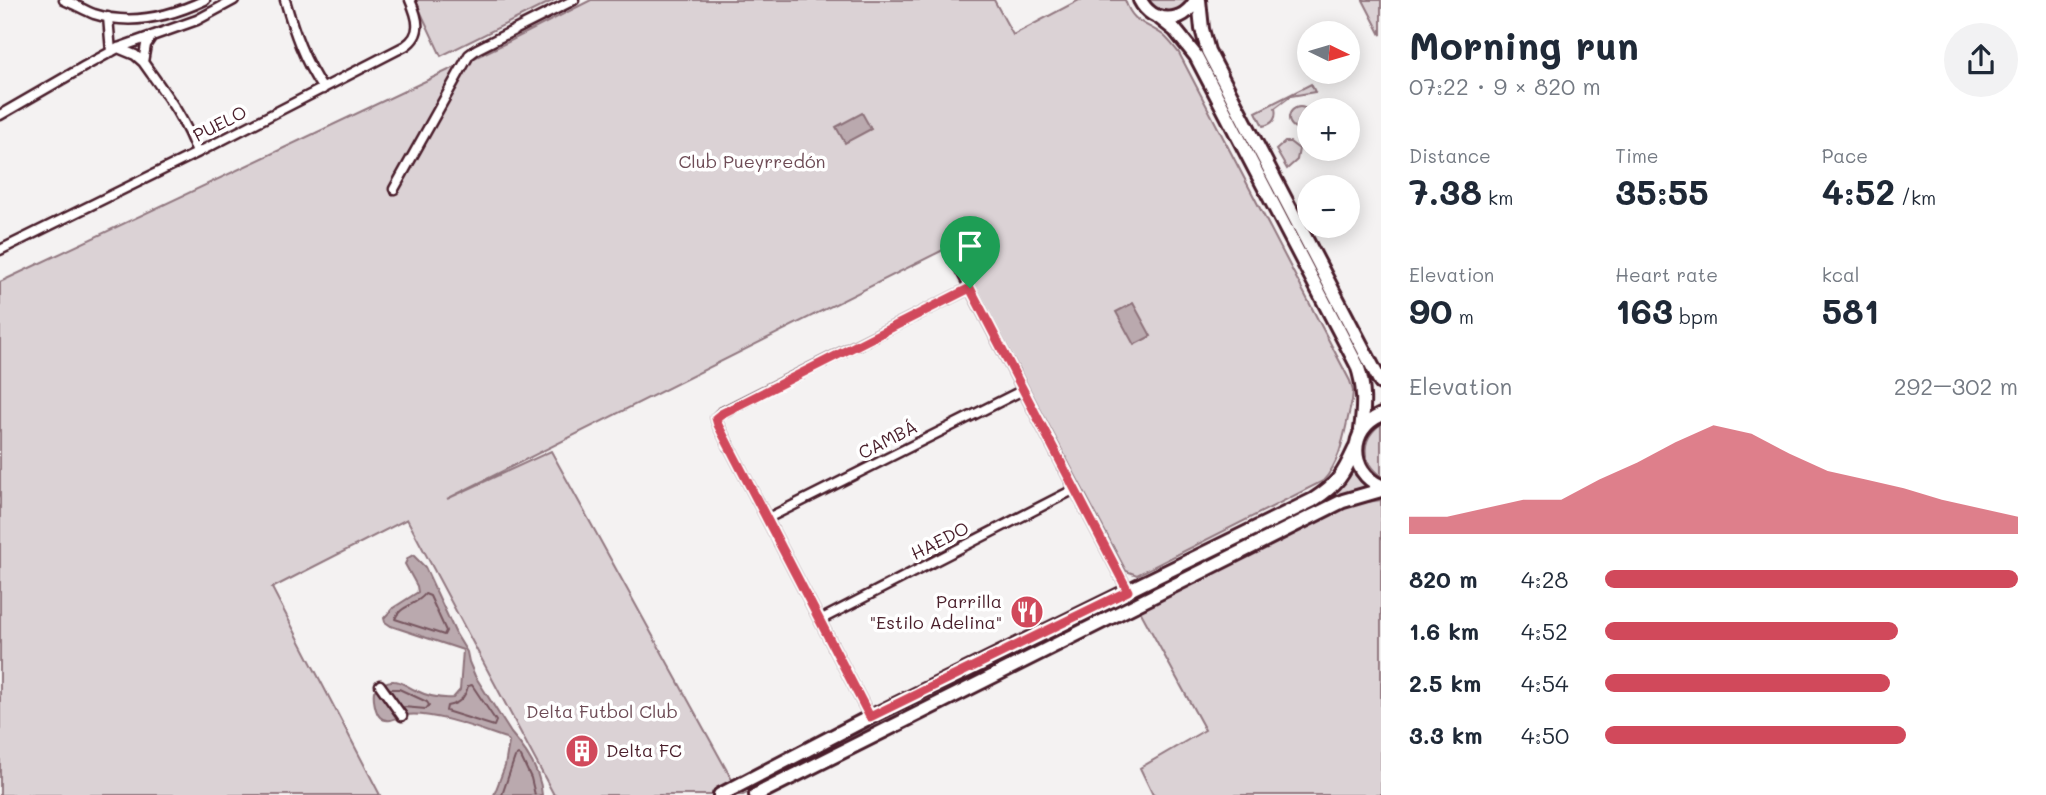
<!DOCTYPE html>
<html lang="en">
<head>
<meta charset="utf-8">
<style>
	:root { --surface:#fff; --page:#f2f2f3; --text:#1f2937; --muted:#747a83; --accent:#d1495b }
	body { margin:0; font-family:Mali,sans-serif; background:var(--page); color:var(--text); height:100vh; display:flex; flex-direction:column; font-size:26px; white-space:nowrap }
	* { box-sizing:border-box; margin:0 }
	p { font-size:23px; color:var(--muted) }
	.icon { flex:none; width:38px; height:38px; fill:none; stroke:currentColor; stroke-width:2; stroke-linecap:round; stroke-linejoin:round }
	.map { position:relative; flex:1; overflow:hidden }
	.sheet { display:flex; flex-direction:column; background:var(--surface); width:665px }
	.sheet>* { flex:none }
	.needle { width:46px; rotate:95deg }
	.tools { position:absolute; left:1297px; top:21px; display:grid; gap:14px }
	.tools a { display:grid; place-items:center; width:63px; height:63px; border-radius:50%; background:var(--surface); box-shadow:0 4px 18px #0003; font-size:35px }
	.pin { position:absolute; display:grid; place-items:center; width:60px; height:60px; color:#fff; margin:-72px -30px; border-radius:50% 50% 50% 0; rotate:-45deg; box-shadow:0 0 7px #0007 }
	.pin .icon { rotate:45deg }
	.round { display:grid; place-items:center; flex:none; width:74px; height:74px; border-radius:37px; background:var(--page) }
	.summary { display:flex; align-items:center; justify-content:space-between; height:119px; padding:0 28px }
	h1 { font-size:38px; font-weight:700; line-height:52px }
	.metrics { display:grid; grid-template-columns:repeat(3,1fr); gap:10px; height:119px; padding:7px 28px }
	.metrics div { display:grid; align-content:center }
	.metrics b { font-size:35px; font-weight:700 }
	.metrics small { font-size:19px; font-weight:400 }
	.metrics p { font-size:19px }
	.chart { height:196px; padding:14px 28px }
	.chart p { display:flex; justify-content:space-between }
	.chart svg { width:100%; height:126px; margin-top:7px; fill:var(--accent); opacity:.7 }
	ul { padding:0 28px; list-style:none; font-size:23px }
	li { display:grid; grid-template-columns:112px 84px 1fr; align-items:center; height:52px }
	li i { height:18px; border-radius:9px; background:var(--accent) }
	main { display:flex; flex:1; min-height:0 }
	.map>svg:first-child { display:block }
	.green { fill:#dbd2d5; stroke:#927880; stroke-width:2 }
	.water { fill:#baa9ae; stroke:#8d727a; stroke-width:2 }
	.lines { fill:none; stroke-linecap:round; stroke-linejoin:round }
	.shore { stroke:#77565f; stroke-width:2 }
	.street-casing { stroke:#4a1f2b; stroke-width:13 }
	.secondary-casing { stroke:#4a1f2b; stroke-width:18 }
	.street { stroke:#fff; stroke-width:8 }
	.secondary { stroke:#fff; stroke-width:12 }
	.route-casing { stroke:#fff; stroke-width:14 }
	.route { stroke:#d1495b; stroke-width:9 }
	.labels { text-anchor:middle; stroke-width:7; stroke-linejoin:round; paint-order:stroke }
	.street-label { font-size:18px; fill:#4a1f2b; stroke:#fff }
	.park-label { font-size:18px; fill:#6e4c56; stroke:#fff }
	.poi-label { font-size:18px; fill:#4a1f2b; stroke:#fff; text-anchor:end }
</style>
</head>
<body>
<main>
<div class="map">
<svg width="1381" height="795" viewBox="0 0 1381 795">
	<rect width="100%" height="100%" fill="#f4f2f2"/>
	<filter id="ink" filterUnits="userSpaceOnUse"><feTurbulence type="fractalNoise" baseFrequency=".0143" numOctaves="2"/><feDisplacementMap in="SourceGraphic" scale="14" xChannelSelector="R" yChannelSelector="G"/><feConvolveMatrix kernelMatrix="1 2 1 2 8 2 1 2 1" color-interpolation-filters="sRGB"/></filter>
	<g filter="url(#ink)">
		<path class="green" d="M 415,0 L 554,0 L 441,56 Z
			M 591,0 L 994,0 L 1013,35 L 1079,0 L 1125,0 C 1133,24 1145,22 1163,35 C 1169,40 1174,47 1179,53 L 1350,381 L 1353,391 L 1352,401 C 1345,427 1342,461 1323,481 L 1137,575 L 1126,571 L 953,245 L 447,499 L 551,451 L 736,787 L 720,795 L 554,795 L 407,519 L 272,588 L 380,795 L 0,795 L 0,282 L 508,42 Z
			M 1146,0 L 1187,0 C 1176,17 1157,16 1146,0 Z
			M 1363,0 L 1381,0 L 1381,35 Z
			M 1311,84 L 1315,92 L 1291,96 L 1275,108 C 1277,117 1274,124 1263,126 L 1256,112 Z
			M1289 118a11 11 0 1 1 22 0a11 11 0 1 1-22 0Z
			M 1285,142 L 1290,142 L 1299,149 L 1297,160 L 1287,169 L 1276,150 Z
			M 1381,424 L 1381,476 C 1360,461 1361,439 1381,424 Z
			M 1350,470 L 1372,490 L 1348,493 L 1329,500 L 743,795 L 734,795 L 1327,499 L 1338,488 Z
			M 1381,500 L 1381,795 L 1153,795 L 1140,768 L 1205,730 L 1139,609 L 1345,505 Z"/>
		<path class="water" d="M 862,113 L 871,129 L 845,143 L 836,127 Z
			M 1133,303 L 1151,336 L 1134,345 L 1116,312 Z
			M 413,555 L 425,567 L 456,634 L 467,652 L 469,662 L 475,676 L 511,733 C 526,750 541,772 542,795 L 494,795 L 505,766 L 509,742 L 506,738 C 478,729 434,711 405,715 C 398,716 388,725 380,717 C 375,712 373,698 374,691 C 379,686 386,680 394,681 C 401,681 408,687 415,690 C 427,696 440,699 453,698 L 460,690 L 463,650 L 391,626 L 385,622 L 384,618 L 393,608 L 418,592 L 417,586 L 405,564 L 408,558 Z"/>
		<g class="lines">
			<path class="shore" d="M 425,594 L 430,596 L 446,631 L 444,635 L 395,619 C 399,606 417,605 425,594 Z
				M 472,685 L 496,721 L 494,726 L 446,711 L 447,706 C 459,704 465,698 468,686 Z
				M 390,689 L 399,689 L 427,702 L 429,705 L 426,709 L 403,707
				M 502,795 L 515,757 L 518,755 L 521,757 L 531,778 L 535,795"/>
			<defs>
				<path id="street" d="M 64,0 C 74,4 84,10 94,14 C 131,26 171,16 205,0
					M 285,0 C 294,32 304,61 323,89
					M 108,17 L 111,52
					M 118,48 L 135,55 L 143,62 L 146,45 L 152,36
					M 143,62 C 164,92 185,118 197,153
					M 0,115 L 85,66 L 118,48 L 197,20 L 234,0
					M 394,189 L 469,55 L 477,49 L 574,0
					M 0,250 L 197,153 L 405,46 C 423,34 418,18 410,0
					M 953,256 L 1128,591
					M 768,518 L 1023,390
					M 820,620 L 1075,489
					M 380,685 L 402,716
					M 870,717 L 718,425 L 716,418 L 721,413 L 970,288"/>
				<path id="secondary" d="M 1140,0 C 1153,25 1183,24 1196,0
					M 1199,0 L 1202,29 L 1208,51 L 1381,383
					M 1160,18 L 1175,30 L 1196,56 L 1357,365 C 1365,387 1364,407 1361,430
					M 1381,415 C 1348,429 1348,472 1381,486
					M 720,795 L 870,717 L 1313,500 C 1338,484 1343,475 1355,449
					M 756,795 L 1343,501 L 1381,490"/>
			</defs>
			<use href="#street" class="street-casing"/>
			<use href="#secondary" class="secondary-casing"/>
			<use href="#street" class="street"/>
			<use href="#secondary" class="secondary"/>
		</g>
	</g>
	<g class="lines" filter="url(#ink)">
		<defs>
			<path id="route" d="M 970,288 L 1128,591 L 870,717 L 718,425 L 716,418 L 721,414 Z"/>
		</defs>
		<use href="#route" class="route-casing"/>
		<use href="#route" class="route"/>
	</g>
	<defs>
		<symbol id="restaurant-disc" viewBox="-11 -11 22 22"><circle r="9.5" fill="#d1495b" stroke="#fff"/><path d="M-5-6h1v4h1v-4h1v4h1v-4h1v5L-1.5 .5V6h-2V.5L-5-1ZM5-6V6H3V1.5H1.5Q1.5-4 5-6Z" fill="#fff"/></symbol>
		<symbol id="building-disc" viewBox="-11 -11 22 22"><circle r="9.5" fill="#d1495b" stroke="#fff"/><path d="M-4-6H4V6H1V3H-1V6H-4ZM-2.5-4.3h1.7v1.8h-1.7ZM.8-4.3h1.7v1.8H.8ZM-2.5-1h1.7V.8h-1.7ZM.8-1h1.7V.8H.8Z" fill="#fff"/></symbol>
	</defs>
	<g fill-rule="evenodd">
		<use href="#restaurant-disc" x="1008" y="593" width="38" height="38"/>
		<use href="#building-disc" x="563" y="732" width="38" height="38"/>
	</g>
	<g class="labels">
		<g class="street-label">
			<text transform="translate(220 124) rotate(-27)" y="6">PUELO</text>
			<text transform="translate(888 440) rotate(-27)" y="6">CAMBÁ</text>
			<text transform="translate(940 541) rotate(-27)" y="6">HAEDO</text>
		</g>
		<g class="park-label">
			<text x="752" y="168">Club Pueyrredón</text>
			<text x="602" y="718">Delta Futbol Club</text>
		</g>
		<g class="poi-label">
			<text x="1002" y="608">Parrilla<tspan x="1002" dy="21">"Estilo Adelina"</tspan></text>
			<text x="606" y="757" text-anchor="start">Delta FC</text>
		</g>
	</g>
</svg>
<div class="tools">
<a><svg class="needle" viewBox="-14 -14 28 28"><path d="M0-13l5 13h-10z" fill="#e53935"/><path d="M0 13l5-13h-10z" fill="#747a83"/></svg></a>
<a>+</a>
<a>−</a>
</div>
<div class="pin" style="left:970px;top:288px;background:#1e9e55"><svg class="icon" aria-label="arrive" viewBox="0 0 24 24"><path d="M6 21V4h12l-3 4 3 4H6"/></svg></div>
</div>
<section class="sheet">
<div class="summary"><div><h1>Morning run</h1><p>07:22 · 9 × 820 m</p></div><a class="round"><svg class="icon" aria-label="share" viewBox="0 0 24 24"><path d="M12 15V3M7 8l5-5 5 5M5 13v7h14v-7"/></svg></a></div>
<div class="metrics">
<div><p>Distance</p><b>7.38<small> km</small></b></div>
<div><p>Time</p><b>35:55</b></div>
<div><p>Pace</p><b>4:52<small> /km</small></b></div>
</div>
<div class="metrics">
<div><p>Elevation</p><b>90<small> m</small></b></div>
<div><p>Heart rate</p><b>163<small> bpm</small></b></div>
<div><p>kcal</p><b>581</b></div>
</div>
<div class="chart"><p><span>Elevation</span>292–302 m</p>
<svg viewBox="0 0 160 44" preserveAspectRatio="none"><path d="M0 44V38L10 38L20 35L30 32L40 32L50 25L60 19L70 12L80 6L90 9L100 16L110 22L120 25L130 28L140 32L150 35L160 38V44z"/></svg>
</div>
<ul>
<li><b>820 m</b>4:28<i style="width:100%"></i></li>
<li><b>1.6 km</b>4:52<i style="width:71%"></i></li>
<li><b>2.5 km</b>4:54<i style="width:69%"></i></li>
<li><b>3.3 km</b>4:50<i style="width:73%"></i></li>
</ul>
</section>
</main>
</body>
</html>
